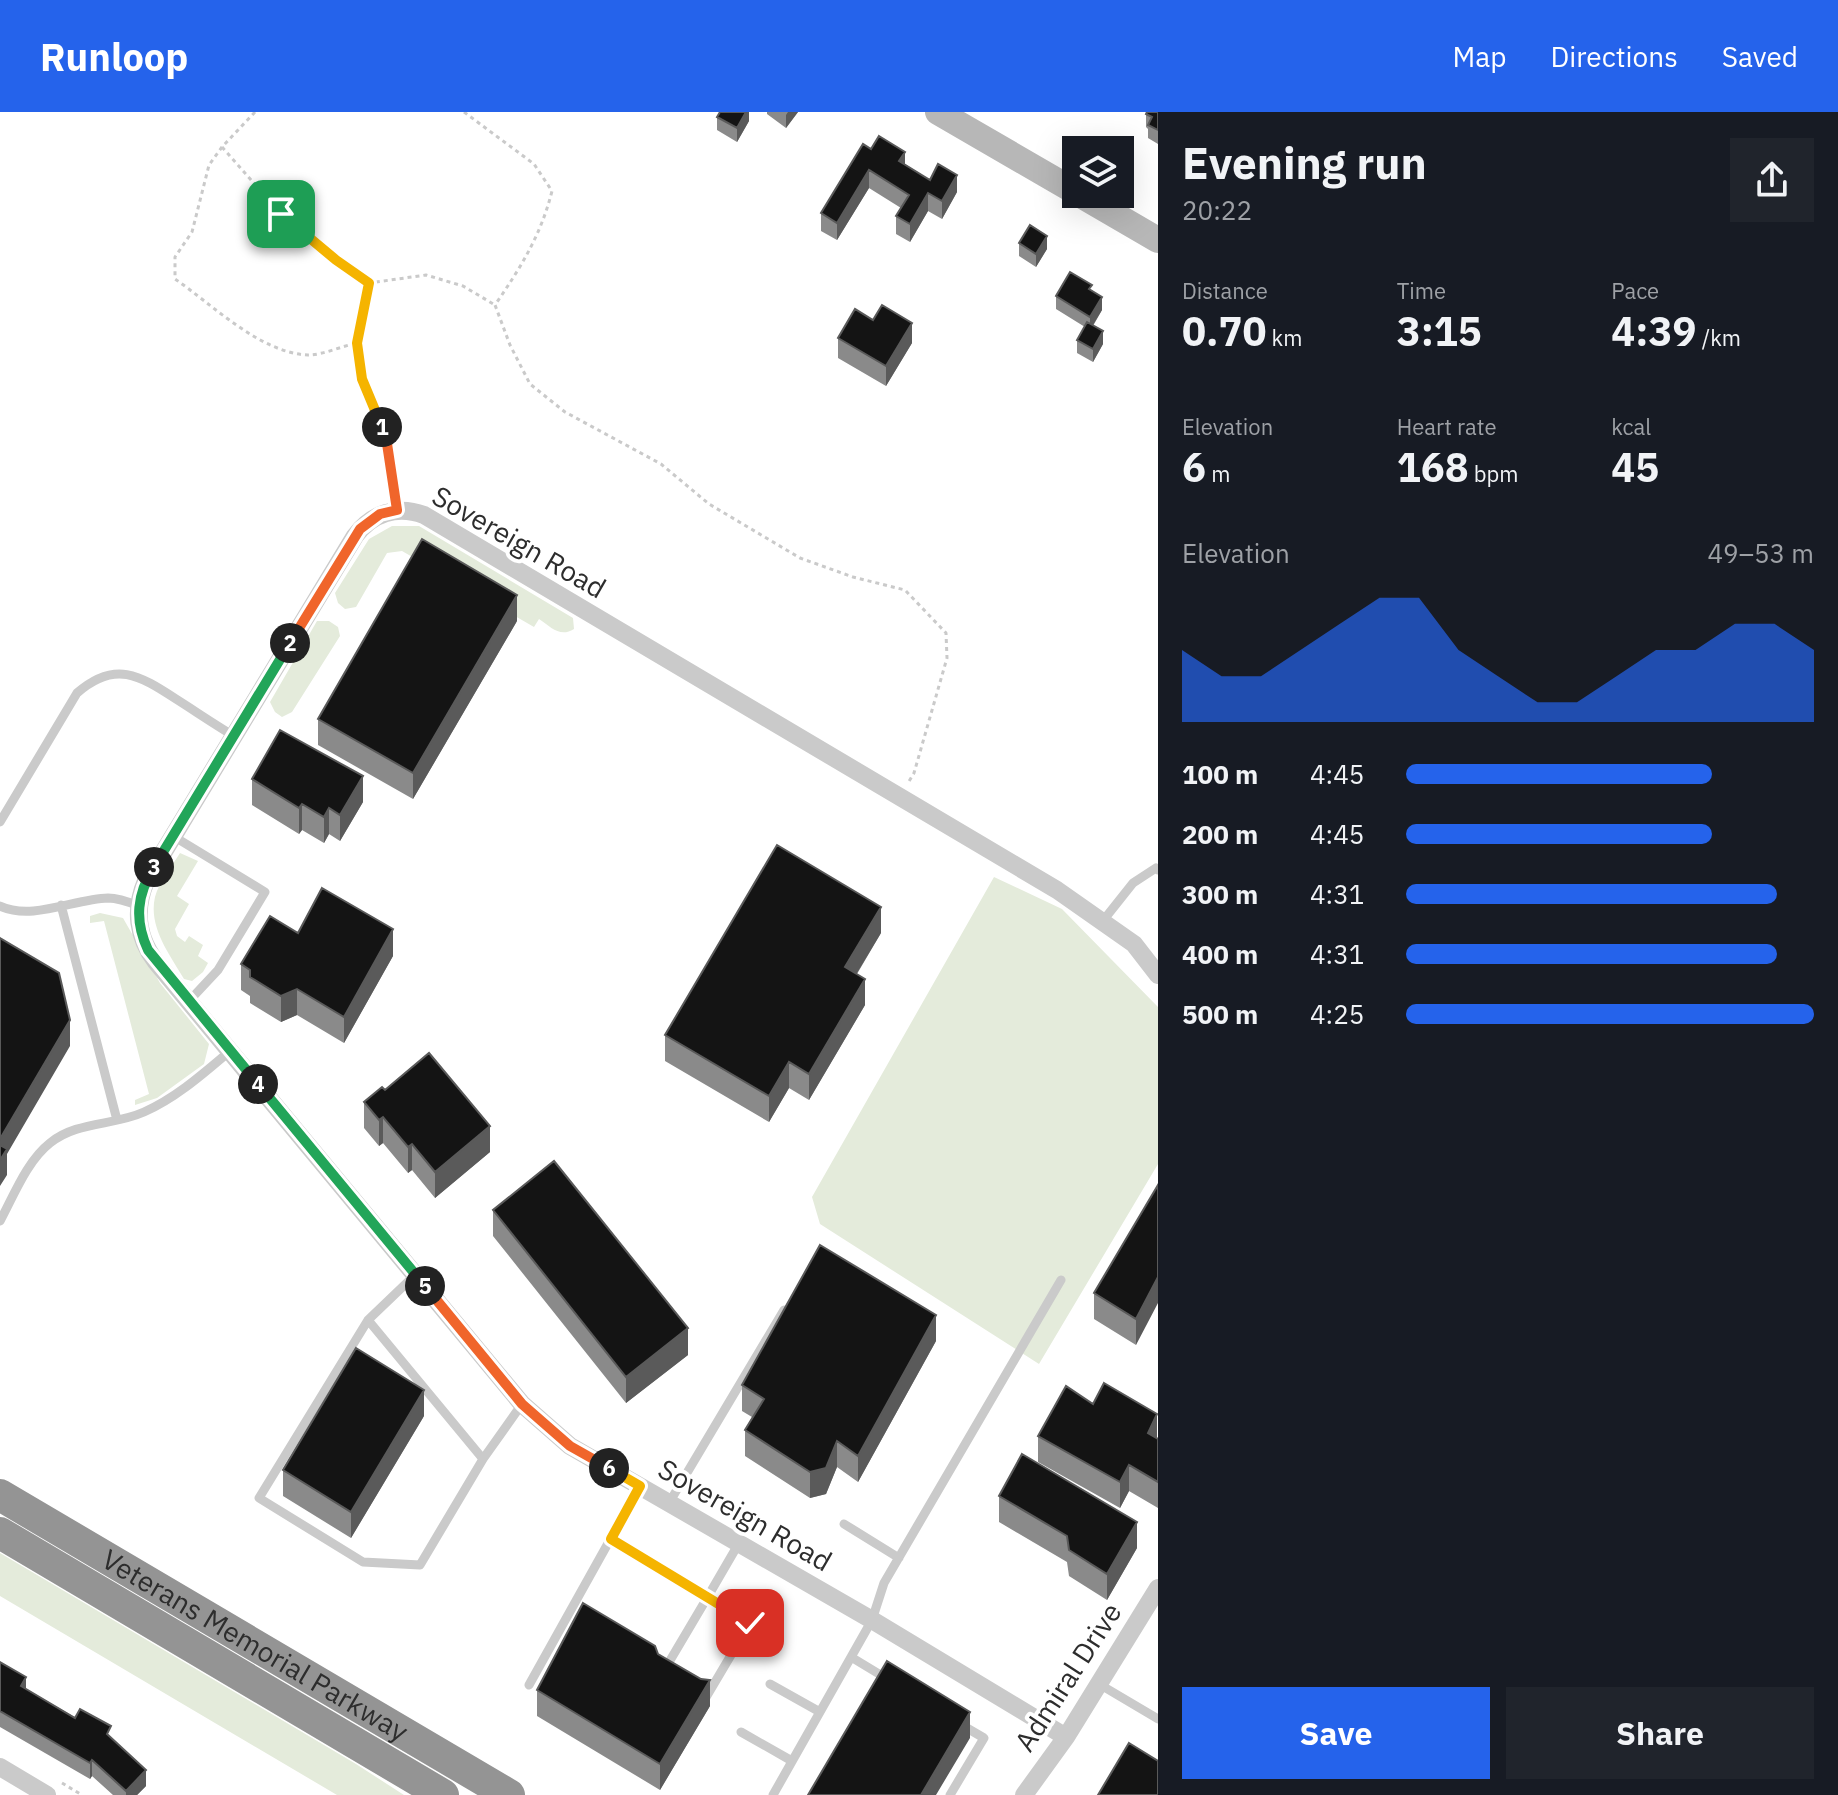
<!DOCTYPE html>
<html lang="en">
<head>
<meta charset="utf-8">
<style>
	:root { --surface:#171b24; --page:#20242c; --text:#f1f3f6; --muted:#9ea1a6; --accent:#2563eb }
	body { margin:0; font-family:"IBM Plex Sans",sans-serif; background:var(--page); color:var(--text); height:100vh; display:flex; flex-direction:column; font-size:30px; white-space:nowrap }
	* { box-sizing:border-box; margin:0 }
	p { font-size:26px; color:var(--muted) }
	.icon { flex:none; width:44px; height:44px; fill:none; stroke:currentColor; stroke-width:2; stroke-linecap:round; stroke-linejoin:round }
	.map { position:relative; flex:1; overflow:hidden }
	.sheet { display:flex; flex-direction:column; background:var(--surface); width:680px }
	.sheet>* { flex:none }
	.tools { position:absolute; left:1062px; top:24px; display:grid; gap:16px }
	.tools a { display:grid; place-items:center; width:72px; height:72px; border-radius:0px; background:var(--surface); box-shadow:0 8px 32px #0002; font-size:40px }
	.pin { position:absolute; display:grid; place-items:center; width:68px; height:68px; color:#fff; margin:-34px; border-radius:16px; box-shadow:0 4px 12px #0006 }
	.km { position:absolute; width:40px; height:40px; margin:-20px; border-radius:50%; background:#222; color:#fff; font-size:22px; line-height:40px; text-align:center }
	.round { display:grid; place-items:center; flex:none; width:84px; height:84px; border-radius:0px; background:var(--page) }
	.head { display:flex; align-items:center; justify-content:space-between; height:136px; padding:0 24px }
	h1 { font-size:44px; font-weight:700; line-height:60px }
	.metrics { display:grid; grid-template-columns:repeat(3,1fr); gap:12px; height:136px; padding:8px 24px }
	.metrics div { display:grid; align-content:center }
	.metrics b { font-size:40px; font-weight:700 }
	.metrics small { font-size:22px; font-weight:400 }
	.metrics p { font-size:22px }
	.chart { height:224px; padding:16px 24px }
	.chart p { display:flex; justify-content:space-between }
	.chart svg { width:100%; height:144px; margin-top:8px; fill:var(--accent); opacity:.7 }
	.action { display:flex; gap:16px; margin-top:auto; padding:16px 24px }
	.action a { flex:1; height:92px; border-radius:0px; background:var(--accent); color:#fff; font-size:32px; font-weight:700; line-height:92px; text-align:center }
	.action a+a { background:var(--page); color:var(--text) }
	ul { padding:0 24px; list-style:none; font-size:26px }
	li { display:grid; grid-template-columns:128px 96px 1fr; align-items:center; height:60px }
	li i { height:20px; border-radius:10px; background:var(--accent) }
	header { display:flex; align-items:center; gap:48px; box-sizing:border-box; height:112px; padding:0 40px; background:var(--accent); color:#fff }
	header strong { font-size:38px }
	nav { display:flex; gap:44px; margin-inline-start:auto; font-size:28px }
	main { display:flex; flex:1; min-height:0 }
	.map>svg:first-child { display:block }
	.green { fill:#e4ebdb }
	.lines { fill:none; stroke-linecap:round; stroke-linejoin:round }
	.path { stroke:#cacaca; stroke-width:3; stroke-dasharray:4 4; stroke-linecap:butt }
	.lane { stroke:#cacaca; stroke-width:9 }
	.street { stroke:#cacaca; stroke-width:18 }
	.secondary { stroke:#b7b7b7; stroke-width:26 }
	.highway { stroke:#949494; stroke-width:32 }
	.wall { fill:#8a8a8a }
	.shaded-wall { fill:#5a5a5a }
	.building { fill:#141414; stroke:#5a5a5a; stroke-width:2 }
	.split-1-casing { stroke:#fff; stroke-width:16 }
	.split-2-casing { stroke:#fff; stroke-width:16 }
	.split-3-casing { stroke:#fff; stroke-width:16 }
	.split-4-casing { stroke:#fff; stroke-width:16 }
	.split-5-casing { stroke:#fff; stroke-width:16 }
	.split-6-casing { stroke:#fff; stroke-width:16 }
	.split-7-casing { stroke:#fff; stroke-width:16 }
	.split-1 { stroke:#f5b400; stroke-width:10 }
	.split-2 { stroke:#f0652b; stroke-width:10 }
	.split-3 { stroke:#22a559; stroke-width:10 }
	.split-4 { stroke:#22a559; stroke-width:10 }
	.split-5 { stroke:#22a559; stroke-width:10 }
	.split-6 { stroke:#f0652b; stroke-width:10 }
	.split-7 { stroke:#f5b400; stroke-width:10 }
	.labels { text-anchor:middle; stroke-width:8; stroke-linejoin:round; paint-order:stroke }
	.street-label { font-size:28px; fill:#2d2d2d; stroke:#fff }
</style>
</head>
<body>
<header>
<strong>Runloop</strong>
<nav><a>Map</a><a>Directions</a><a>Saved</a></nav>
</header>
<main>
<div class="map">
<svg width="1158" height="1683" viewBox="0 0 1158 1683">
	<rect width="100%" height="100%" fill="#fff"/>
	<path class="green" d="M 392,414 L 419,414 L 573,506 L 574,517 C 560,526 551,515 539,507 L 534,515 L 402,439 L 387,441 L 356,495 L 345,497 L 338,491 L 335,481 L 369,427 Z
		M 317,509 L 329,509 L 338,515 L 340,524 L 292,600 L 282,605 L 275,600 L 270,590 Z
		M 180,741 L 198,749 L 177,784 L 189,792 L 175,817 L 177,824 L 185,830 L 189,824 L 203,833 L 198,844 L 208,851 L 203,860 L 192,869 L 184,867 C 170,843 148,815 155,785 C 159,770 172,754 180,741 Z
		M 994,765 L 1062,797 L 1158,895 L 1158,1052 L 1039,1252 L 820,1112 L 812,1085 Z
		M 100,801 L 123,806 L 160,871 L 209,932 L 204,952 L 157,986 L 135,993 L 135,988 L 149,982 L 104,809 L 90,811 L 90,804 Z
		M 0,1441 L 356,1652 L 404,1683 L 337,1683 L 0,1484 Z"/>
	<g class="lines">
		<path class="path" d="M 255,0 L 222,35 L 209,53 L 192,120 L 175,145 L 175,167 C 213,193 260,241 308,243 C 323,243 342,234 357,231
			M 464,0 L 534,52 L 552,79 C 541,123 521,155 495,193 L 510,233 L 530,272 L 565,300 L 661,352 L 709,392 L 800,446 L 853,465 L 905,478 L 946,521 L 947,546 L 914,661 L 908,671
			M 222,35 L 281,102 L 369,171 L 426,163 L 463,174 L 495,193
			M 369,171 L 357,231 L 362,267 L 386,325 L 394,383
			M 62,1671 L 82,1683"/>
		<path class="lane" d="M 0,710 L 77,581 C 115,548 139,563 176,587 C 195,599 214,612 234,624
			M 173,724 L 265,780 L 218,858 L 189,889
			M 61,793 L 117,1008
			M 0,794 C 32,809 74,787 108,786 C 118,786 129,790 139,794
			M 1102,810 L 1133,771 L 1156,756 L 1158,758
			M 0,1109 C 14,1083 27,1049 50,1031 C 77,1009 113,1014 144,1000 C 176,986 204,961 230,939
			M 415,1163 L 368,1208 L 259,1386 L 363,1450 L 420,1453 L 483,1347 L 522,1292
			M 368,1208 L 483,1347
			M 669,1391 L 784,1198
			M 844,1412 L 899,1446
			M 611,1427 L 707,1486 L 739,1431
			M 707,1486 L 750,1511 L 705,1587 L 662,1562 Z
			M 851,1545 L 889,1568
			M 770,1572 L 820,1600
			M 1099,1572 L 1158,1607
			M 529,1573 L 640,1374
			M 741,1620 L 792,1649
			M 773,1683 L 872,1508 L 884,1471 L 1061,1168
			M 950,1683 L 984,1626 L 960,1612"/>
		<path class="street" d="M 1066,1625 L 872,1508 L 570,1334 L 522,1292 L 156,850 C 137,825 134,797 146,769 L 355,424 C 372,401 397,393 424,403 L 1057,778 L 1134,832 L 1158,863
			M 0,1655 L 47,1683
			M 1024,1683 L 1066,1625 L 1158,1476"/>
		<path class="secondary" d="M 938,0 L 1076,80
			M 1079,82 L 1158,128"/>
		<g class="highway">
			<path id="s1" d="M 0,1383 L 509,1683"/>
			<path d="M 0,1421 L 443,1683"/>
		</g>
	</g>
	<path class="wall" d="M 749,0 L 749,9 L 737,30 L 717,18 L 717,5 Z
		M 767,0 L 798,0 L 786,16 L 767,2 Z
		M 1158,0 L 1158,32 L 1148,26 L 1148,17 L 1146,15 L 1146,2 Z
		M 871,37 L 905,52 L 930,68 L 957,80 L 942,107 L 928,99 L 910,130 L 896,122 L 896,104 L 901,96 L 869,76 L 837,128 L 821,119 L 821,101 Z
		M 1019,131 L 1047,137 L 1036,155 L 1019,144 Z
		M 1092,178 L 1102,198 L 1093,214 L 1103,232 L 1093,250 L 1077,241 L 1077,228 L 1085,215 L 1056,197 L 1056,184 Z
		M 873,208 L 912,231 L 886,274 L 838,246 L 838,226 Z
		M 517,509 L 413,687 L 318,633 L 318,607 Z
		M 252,667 L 363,690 L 340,729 L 329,722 L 324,731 L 302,718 L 299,722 L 252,693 Z
		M 298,821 L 393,844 L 344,931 L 297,903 L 281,910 L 250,891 L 250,884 L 241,878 L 241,852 Z
		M 881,821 L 857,862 L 865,893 L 809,988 L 789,976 L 769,1010 L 665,949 L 665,923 Z
		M 364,990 L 490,1040 L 435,1086 L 412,1058 L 408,1061 L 383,1031 L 379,1034 L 364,1016 Z
		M 1158,1073 L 1136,1233 L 1094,1207 L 1094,1181 Z
		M 493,1098 L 688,1243 L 626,1291 L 493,1124 Z
		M 936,1229 L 858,1370 L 837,1355 L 826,1382 L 810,1386 L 745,1344 L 745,1318 L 752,1305 L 742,1299 L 742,1273 Z
		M 424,1304 L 351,1426 L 283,1384 L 283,1358 Z
		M 1038,1324 L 1158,1327 L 1158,1396 L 1129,1379 L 1120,1396 L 1038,1350 Z
		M 999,1384 L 1137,1436 L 1107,1488 L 1069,1464 L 1067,1450 L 999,1410 Z
		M 658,1542 L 710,1594 L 660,1678 L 537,1604 L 537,1578 Z
		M 0,1550 L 26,1577 L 111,1626 L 146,1674 L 137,1683 L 113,1683 L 92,1664 L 90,1667 L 0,1615 Z"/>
	<path class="shaded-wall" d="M 746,0 L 749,0 L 749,9 L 737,30 L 737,16 Z
		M 788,0 L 798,0 L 786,16 L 786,3 Z
		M 905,40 L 905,57 L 899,49 Z
		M 869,58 L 869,76 L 837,128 L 837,111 Z
		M 957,63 L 957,80 L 942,107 L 942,89 Z
		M 928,81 L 928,99 L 910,130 L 910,112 Z
		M 1047,124 L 1047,137 L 1036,155 L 1036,142 Z
		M 1102,185 L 1102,198 L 1090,218 L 1090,205 Z
		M 912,211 L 912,231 L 886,274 L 886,254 Z
		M 1103,219 L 1103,232 L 1093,250 L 1093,237 Z
		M 517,483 L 517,509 L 413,687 L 413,661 Z
		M 363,664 L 363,690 L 340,729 L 340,703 Z
		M 302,692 L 302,718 L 299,722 L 299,696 Z
		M 329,696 L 329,722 L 324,731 L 324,705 Z
		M 881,795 L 881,821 L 845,881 L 845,855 Z
		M 393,817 L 393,844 L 344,931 L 344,905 Z
		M 865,867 L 865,893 L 809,988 L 809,962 Z
		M 297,877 L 297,903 L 281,910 L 281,884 Z
		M 70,908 L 70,934 L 7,1042 L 7,1063 L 0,1074 L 0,1027 Z
		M 789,950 L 789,976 L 769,1010 L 769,984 Z
		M 383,1005 L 383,1031 L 379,1034 L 379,1008 Z
		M 490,1014 L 490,1040 L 435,1086 L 435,1060 Z
		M 412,1032 L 412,1058 L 408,1061 L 408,1035 Z
		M 1158,1165 L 1158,1191 L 1136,1233 L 1136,1207 Z
		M 936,1203 L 936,1229 L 858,1370 L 858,1344 Z
		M 688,1216 L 688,1243 L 626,1291 L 626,1265 Z
		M 424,1278 L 424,1304 L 351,1426 L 351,1400 Z
		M 1157,1302 L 1157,1328 L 1148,1321 Z
		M 837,1329 L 837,1355 L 826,1382 L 810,1386 L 810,1360 Z
		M 1129,1353 L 1129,1379 L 1120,1396 L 1120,1370 Z
		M 1137,1410 L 1137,1436 L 1107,1488 L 1107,1462 Z
		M 26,1565 L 26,1581 L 21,1574 Z
		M 710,1568 L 710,1594 L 660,1678 L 660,1652 Z
		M 970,1600 L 970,1626 L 936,1683 L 921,1683 Z
		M 92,1648 L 92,1664 L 90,1667 L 90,1651 Z
		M 146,1658 L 146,1674 L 137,1683 L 126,1683 L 126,1679 Z"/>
	<path class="building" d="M 720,0 L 746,0 L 737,16 L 717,5 Z
		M 1147,0 L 1158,0 L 1158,18 L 1148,13 L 1152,5 L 1146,2 Z
		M 879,24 L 905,40 L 899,49 L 930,68 L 938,52 L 957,63 L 942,89 L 928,81 L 910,112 L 896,104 L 909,83 L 869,58 L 837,111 L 821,101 L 863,32 L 871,37 Z
		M 1030,113 L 1047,124 L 1036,142 L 1019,131 Z
		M 1070,160 L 1092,173 L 1089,177 L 1102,185 L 1090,205 L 1056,184 Z
		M 882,193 L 912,211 L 886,254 L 838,226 L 855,197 L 873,208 Z
		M 1087,210 L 1103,219 L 1093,237 L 1077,228 Z
		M 422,427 L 517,483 L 413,661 L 318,607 Z
		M 280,618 L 363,664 L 340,703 L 329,696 L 324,705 L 302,692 L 299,696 L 252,667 Z
		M 777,733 L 881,795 L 845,855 L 865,867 L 809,962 L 789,950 L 769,984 L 665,923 Z
		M 322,776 L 393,817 L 344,905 L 297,877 L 281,884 L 250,865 L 250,858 L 241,852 L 270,804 L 298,821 Z
		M 0,826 L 59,861 L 70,908 L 0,1027 Z
		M 429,941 L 490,1014 L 435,1060 L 412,1032 L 408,1035 L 383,1005 L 379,1008 L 364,990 L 382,975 L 385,978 Z
		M 0,1033 L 7,1037 L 0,1048 Z
		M 554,1049 L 688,1216 L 626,1265 L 493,1098 Z
		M 1158,1073 L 1158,1165 L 1136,1207 L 1094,1181 Z
		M 820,1133 L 936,1203 L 858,1344 L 837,1329 L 826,1356 L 810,1360 L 745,1318 L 764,1287 L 742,1273 Z
		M 356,1236 L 424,1278 L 351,1400 L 283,1358 Z
		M 1104,1271 L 1157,1302 L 1148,1321 L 1158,1327 L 1158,1370 L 1129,1353 L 1120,1370 L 1038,1324 L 1066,1274 L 1093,1292 Z
		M 1022,1342 L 1137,1410 L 1107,1462 L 1069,1438 L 1067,1424 L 999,1384 Z
		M 583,1491 L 655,1534 L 658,1542 L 701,1567 L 710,1568 L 660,1652 L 537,1578 Z
		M 887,1549 L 970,1600 L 921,1683 L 808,1683 Z
		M 0,1550 L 26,1565 L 21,1574 L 75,1606 L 80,1597 L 111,1614 L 107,1622 L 146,1658 L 126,1679 L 92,1648 L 90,1651 L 0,1599 Z
		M 1129,1631 L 1158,1649 L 1158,1683 L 1098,1683 Z"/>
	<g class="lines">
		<defs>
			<path id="split-1" d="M 281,102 L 336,148 L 369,171 L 357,231 L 362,267 L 382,315"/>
			<path id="split-2" d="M 290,531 L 360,417 L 380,402 L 397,398 L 386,325 L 382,315"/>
			<path id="split-3" d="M 154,755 L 290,531"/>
			<path id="split-4" d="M 154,755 C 137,782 134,808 148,838 L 258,972"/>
			<path id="split-5" d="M 258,972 L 425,1174"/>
			<path id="split-6" d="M 425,1174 L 522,1292 L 570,1334 L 609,1356"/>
			<path id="split-7" d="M 609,1356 L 640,1374 L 611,1427 L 750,1511"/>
		</defs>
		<use href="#split-1" class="split-1-casing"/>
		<use href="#split-2" class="split-2-casing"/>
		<use href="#split-3" class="split-3-casing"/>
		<use href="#split-4" class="split-4-casing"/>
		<use href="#split-5" class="split-5-casing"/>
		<use href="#split-6" class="split-6-casing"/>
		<use href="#split-7" class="split-7-casing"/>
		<use href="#split-1" class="split-1"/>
		<use href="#split-2" class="split-2"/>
		<use href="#split-3" class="split-3"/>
		<use href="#split-4" class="split-4"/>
		<use href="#split-5" class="split-5"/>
		<use href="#split-6" class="split-6"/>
		<use href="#split-7" class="split-7"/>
	</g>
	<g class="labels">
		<g class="street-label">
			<text transform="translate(519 430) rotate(30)" y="10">Sovereign Road</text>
			<text transform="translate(745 1403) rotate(30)" y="10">Sovereign Road</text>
			<text dy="10" stroke="none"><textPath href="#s1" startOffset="296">Veterans Memorial Parkway</textPath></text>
			<text transform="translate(1068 1565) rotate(-57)" y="10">Admiral Drive</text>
		</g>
	</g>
</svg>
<div class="tools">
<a><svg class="icon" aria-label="layers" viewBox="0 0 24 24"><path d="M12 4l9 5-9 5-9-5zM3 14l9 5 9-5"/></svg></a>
</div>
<div class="pin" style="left:281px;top:102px;background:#1e9e55"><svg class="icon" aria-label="arrive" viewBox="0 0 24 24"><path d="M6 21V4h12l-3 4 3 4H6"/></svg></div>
<div class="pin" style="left:750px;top:1511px;background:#d93025"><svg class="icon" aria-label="check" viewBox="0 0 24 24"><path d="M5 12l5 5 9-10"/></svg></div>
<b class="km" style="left:382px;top:315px">1</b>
<b class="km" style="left:290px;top:531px">2</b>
<b class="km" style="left:154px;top:755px">3</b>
<b class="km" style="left:258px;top:972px">4</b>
<b class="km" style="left:425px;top:1174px">5</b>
<b class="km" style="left:609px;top:1356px">6</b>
</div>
<section class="sheet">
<div class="head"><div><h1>Evening run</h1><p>20:22</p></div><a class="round"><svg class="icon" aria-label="share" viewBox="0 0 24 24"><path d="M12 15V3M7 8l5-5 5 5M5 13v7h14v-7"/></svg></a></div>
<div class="metrics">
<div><p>Distance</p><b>0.70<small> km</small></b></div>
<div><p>Time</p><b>3:15</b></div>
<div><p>Pace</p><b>4:39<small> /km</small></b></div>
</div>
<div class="metrics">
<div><p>Elevation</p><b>6<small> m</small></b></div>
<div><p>Heart rate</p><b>168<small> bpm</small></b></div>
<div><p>kcal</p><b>45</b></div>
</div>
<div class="chart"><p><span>Elevation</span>49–53 m</p>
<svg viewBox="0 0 160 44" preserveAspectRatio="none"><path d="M0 44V22L10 30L20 30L30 22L40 14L50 6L60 6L70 22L80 30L90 38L100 38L110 30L120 22L130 22L140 14L150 14L160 22V44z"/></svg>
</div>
<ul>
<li><b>100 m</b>4:45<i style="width:75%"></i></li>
<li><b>200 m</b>4:45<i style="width:75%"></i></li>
<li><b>300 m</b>4:31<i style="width:91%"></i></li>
<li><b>400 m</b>4:31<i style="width:91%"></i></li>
<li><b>500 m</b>4:25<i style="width:100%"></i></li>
</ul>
<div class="action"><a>Save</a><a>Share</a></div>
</section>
</main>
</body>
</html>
